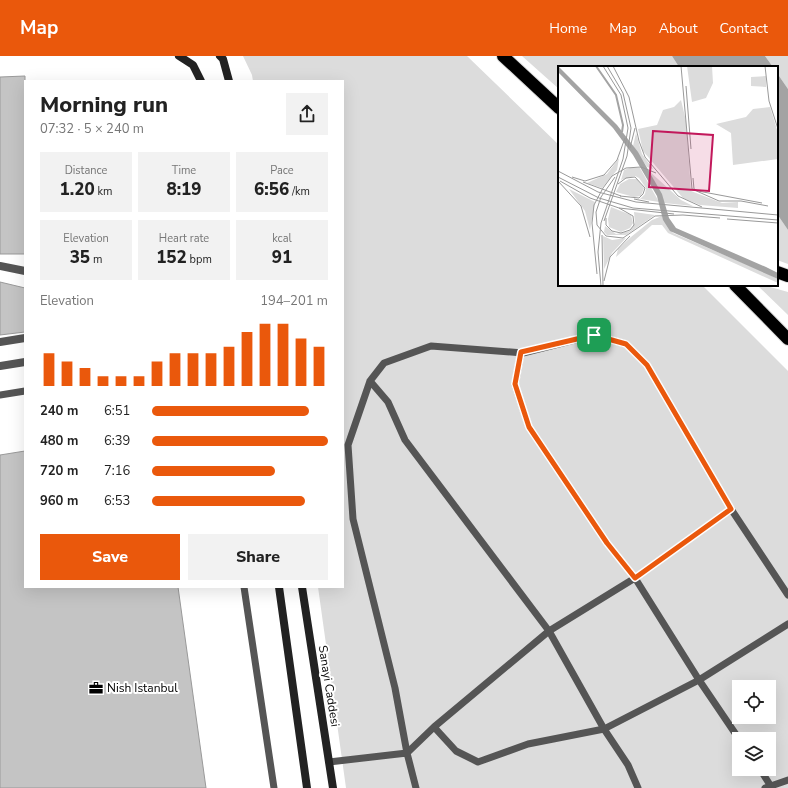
<!DOCTYPE html>
<html lang="en">
<head>
<meta charset="utf-8">
<style>
	:root { --surface:#fff; --page:#f2f2f2; --text:#222; --muted:#767676; --accent:#ea580c }
	body { margin:0; font-family:"Nunito Sans",sans-serif; background:var(--page); color:var(--text); height:100vh; display:flex; flex-direction:column; font-size:15px; white-space:nowrap }
	* { box-sizing:border-box; margin:0 }
	p { font-size:13px; color:var(--muted) }
	.icon { flex:none; width:22px; height:22px; fill:none; stroke:currentColor; stroke-width:2; stroke-linecap:round; stroke-linejoin:round }
	.map { position:relative; flex:1; overflow:hidden }
	.drawer { position:absolute; left:24px; top:24px; width:320px; height:508px; display:flex; flex-direction:column; background:var(--surface); border-radius:0px; box-shadow:0 4px 16px #0002 }
	.drawer>* { flex:none }
	.controls { position:absolute; left:732px; top:624px; display:grid; gap:8px }
	.controls a { display:grid; place-items:center; width:44px; height:44px; border-radius:0px; background:var(--surface); box-shadow:0 4px 16px #0002; font-size:20px }
	.pin { position:absolute; display:grid; place-items:center; width:34px; height:34px; color:#fff; margin:-17px; border-radius:8px; box-shadow:0 2px 6px #0006 }
	.round { display:grid; place-items:center; flex:none; width:42px; height:42px; border-radius:0px; background:var(--page) }
	.summary { display:flex; align-items:center; justify-content:space-between; height:68px; padding:0 16px }
	h1 { font-size:22px; font-weight:800; line-height:30px }
	.stats { display:grid; grid-template-columns:repeat(3,1fr); gap:6px; height:68px; padding:4px 16px }
	.stats div { display:grid; align-content:center; border-radius:0px; background:var(--page); text-align:center }
	.stats b { font-size:17px; font-weight:800 }
	.stats small { font-size:11px; font-weight:400 }
	.stats p { font-size:11px }
	.chart { height:112px; padding:8px 16px }
	.chart p { display:flex; justify-content:space-between }
	.chart svg { width:100%; height:72px; margin-top:4px; stroke:var(--accent); stroke-width:6 }
	.action { display:flex; gap:8px; margin-top:auto; padding:8px 16px }
	.action a { flex:1; height:46px; border-radius:0px; background:var(--accent); color:#fff; font-size:16px; font-weight:800; line-height:46px; text-align:center }
	.action a+a { background:var(--page); color:var(--text) }
	ul { padding:0 16px; list-style:none; font-size:13px }
	li { display:grid; grid-template-columns:64px 48px 1fr; align-items:center; height:30px }
	li i { height:10px; border-radius:5px; background:var(--accent) }
	header { display:flex; align-items:center; gap:24px; box-sizing:border-box; height:56px; padding:0 20px; background:var(--accent); color:#fff }
	header strong { font-size:19px }
	nav { display:flex; gap:22px; margin-inline-start:auto; font-size:14px }
	.map>svg:first-child { display:block }
	.green { fill:#dcdcdc; fill-rule:evenodd }
	.water { fill:#a3a3a3 }
	.building { fill:#c4c4c4; stroke:#999 }
	.lines { fill:none; stroke-linecap:round; stroke-linejoin:round }
	.highway-casing { stroke:#dbdbdb; stroke-width:14 }
	.lane { stroke:#555; stroke-width:7 }
	.street { stroke:#555; stroke-width:8 }
	.secondary { stroke:#222; stroke-width:8 }
	.highway { stroke:#000; stroke-width:12 }
	.route-casing { stroke:#fff; stroke-width:8 }
	.route { stroke:#ea580c; stroke-width:5 }
	.labels { text-anchor:middle; stroke-width:4; stroke-linejoin:round; paint-order:stroke }
	.street-label { font-size:12px; fill:#000; stroke:#fff }
	.poi-label { font-size:12px; fill:#000; stroke:#fff; text-anchor:start }
	.inset-river { fill:none; stroke:#a3a3a3; stroke-width:2 }
	.inset-road { fill:none; stroke:#999; stroke-width:1 }
	.view { fill:#c2185b; fill-opacity:0.15; stroke:#c2185b; stroke-width:2 }
	.inset-edge { fill:none; stroke:#000; stroke-width:2 }
</style>
</head>
<body>
<header>
<strong>Map</strong>
<nav><a>Home</a><a>Map</a><a>About</a><a>Contact</a></nav>
</header>
<div class="map">
<svg width="788" height="732" viewBox="0 0 788 732">
	<rect width="100%" height="100%" fill="#fff"/>
	<path class="green" d="M 243,0 L 467,0 L 559,89 L 559,229 L 702,229 L 788,315 L 788,732 L 346,732 L 318,531 L 343,531 L 343,25 L 253,25 L 252,19 ZM 739,631 L 769,631 L 769,661 L 739,661 ZM 739,683 L 769,683 L 769,713 L 739,713 Z
		M 522,0 L 672,0 L 679,11 L 559,11 L 559,33 Z
		M 765,0 L 788,0 L 788,33 L 777,17 L 777,11 L 773,11 Z
		M 777,158 L 788,174 L 788,208 L 777,204 Z
		M 757,229 L 763,229 L 788,236 L 788,259 Z"/>
	<path class="water" d="M 672,0 L 765,0 L 773,11 L 679,11 Z
		M 777,17 L 788,33 L 788,174 L 777,158 Z"/>
	<path class="building" d="M 25,20 L 25,198 L 0,198 L 0,21 Z
		M 0,226 L 25,232 L 25,276 L 0,279 Z
		M 25,395 L 25,531 L 178,531 L 206,732 L 0,732 L 0,399 Z"/>
	<g class="lines">
		<defs>
			<path id="highway" d="M 503,0 L 559,52
				M 777,216 L 788,220
				M 735,229 L 788,283"/>
		</defs>
		<use href="#highway" class="highway-casing"/>
		<path class="lane" d="M 521,296 L 515,329 L 529,371 L 607,487 L 635,522 L 699,624 L 739,683
			M 370,325 L 388,346 L 405,384 L 549,575 L 604,673 L 699,624 L 788,568
			M 0,339 L 25,335
			M 244,531 L 274,732
			M 434,671 L 456,695 L 478,706 L 528,688 L 604,673 L 628,709 L 638,732
			M 329,706 L 407,697 L 434,671 L 549,575 L 635,522 L 731,453
			M 760,713 L 772,732
			M 416,732 L 407,697 L 395,632 L 353,463 L 348,389 L 370,325 L 384,307 L 431,290 L 523,297 L 594,279 L 626,288 L 647,309 L 731,453 L 788,539
			M 765,732 L 788,724"/>
		<path class="street" d="M 0,210 L 25,215
			M 0,286 L 25,282
			M 0,310 L 25,306"/>
		<path class="secondary" d="M 179,0 L 193,9 L 201,25
			M 220,0 L 223,3 L 229,25
			M 279,531 L 307,732
			M 302,531 L 333,732"/>
		<use href="#highway" class="highway"/>
	</g>
	<g class="lines">
		<defs>
			<path id="route" d="M 594,279 L 626,288 L 647,309 L 731,453 L 635,522 L 607,487 L 529,371 L 515,328 L 521,296 Z"/>
		</defs>
		<use href="#route" class="route-casing"/>
		<use href="#route" class="route"/>
	</g>
	<defs>
		<symbol id="office-bare" viewBox="-9 -9 18 18"><path d="M-6-3h4V-5.5h4V-3h4V5H-6ZM-1-4.5V-3h2v-1.5ZM-6 0V1H6V0Z" fill="#000" stroke="#fff" stroke-width="2.5" paint-order="stroke"/></symbol>
	</defs>
	<g fill-rule="evenodd">
		<use href="#office-bare" x="86" y="622" width="20" height="20"/>
	</g>
	<g class="labels">
		<g class="street-label">
			<text transform="translate(329 630) rotate(81)" y="4">Sanayi Caddesi</text>
		</g>
		<g class="poi-label">
			<text x="107" y="636">Nish Istanbul</text>
		</g>
	</g>
	<g transform="translate(558 10)">
		<rect width="220" height="220" fill="#fff"/>
		<path d="M 129,0 L 154,0 L 155,17 L 148,32 L 134,36 ZM 208,10 L 208,21 L 193,20 L 193,11 ZM 123,34 L 128,55 L 133,125 L 164,137 L 180,136 L 180,142 L 142,139 L 125,132 L 85,85 L 80,63 L 99,59 L 105,44 L 116,41 ZM 212,41 L 220,67 L 220,93 L 175,99 L 173,67 L 158,58 L 188,51 L 195,43 ZM 78,67 L 84,88 L 95,103 L 89,101 L 75,80 ZM 61,92 L 59,104 L 44,122 L 29,117 L 49,108 ZM 72,102 L 82,102 L 101,136 L 82,133 L 87,128 L 88,122 L 81,112 L 77,110 L 63,114 L 66,104 ZM 90,104 L 123,134 L 135,140 L 106,137 ZM 71,113 L 79,113 L 86,122 L 83,130 L 76,131 L 58,126 L 62,118 ZM 11,123 L 37,136 L 32,164 L 27,145 ZM 53,141 L 73,149 L 75,157 L 72,162 L 63,166 L 51,161 L 50,153 ZM 76,146 L 97,149 L 68,169 L 49,169 L 46,166 L 47,160 L 58,168 L 72,165 L 77,157 ZM 104,150 L 115,167 L 206,206 L 220,213 L 220,217 L 110,167 L 104,159 L 94,159 L 58,191 L 60,183 L 73,171 L 94,154 ZM 45,170 L 54,174 L 68,172 L 54,187 L 46,203 Z" fill="#dcdcdc"/>
		<path d="M 0,0 L 59,59 L 80,86 L 104,128 L 111,152 L 118,162 L 208,201 L 220,207 L 220,213 L 112,165 L 105,154 L 99,130 L 75,89 L 55,62 L 0,6 Z" fill="#a3a3a3"/>
		<path class="inset-river" d="M 38,0 L 58,29 L 65,59 L 64,66"/>
		<path class="inset-road" d="M 55,0 L 71,31 L 81,75 L 87,91 L 120,130 L 144,141M 123,0 L 134,123 L 161,135 L 183,135 L 210,140M 207,0 L 211,35 L 220,63M 128,20 L 133,83M 72,82 L 77,62M 0,105 L 40,126 L 78,136 L 220,149M 0,111 L 41,132 L 75,142 L 220,154M 14,111 L 27,115 L 46,109 L 59,94 L 67,72M 57,111 L 43,131 L 38,146 L 39,159 L 48,170 L 65,172 L 97,150 L 125,149M 135,112 L 136,123 L 140,125 L 204,137M 0,115 L 23,140 L 32,171M 2,115 L 32,132 L 61,142 L 116,148M 25,116 L 63,130M 60,118 L 68,112 L 77,111 L 87,122 L 85,128 L 81,132 L 62,130M 76,133 L 91,136M 125,149 L 162,152M 48,152 L 48,159 L 54,165 L 63,167 L 72,164 L 76,159 L 75,150 L 61,142M 169,153 L 220,157M 46,155 L 69,90 L 73,62 L 65,27 L 49,0M 44,169 L 45,220M 39,208 L 34,157 L 36,139 L 45,122 L 54,110 L 68,102 L 83,101 L 98,107M 46,215 L 52,191 L 72,170M 43,220 L 40,186 L 43,157 L 65,93 L 70,62 L 63,29 L 45,0"/>
		<path class="view" d="M 95,65 L 155,69 L 151,125 L 91,121 Z"/>
		<rect width="220" height="220" class="inset-edge"/>
	</g>
</svg>
<div class="controls">
<a><svg class="icon" aria-label="locate" viewBox="0 0 24 24"><circle cx="12" cy="12" r="6"/><path d="M12 2v4M12 18v4M2 12h4M18 12h4"/></svg></a>
<a><svg class="icon" aria-label="layers" viewBox="0 0 24 24"><path d="M12 4l9 5-9 5-9-5zM3 14l9 5 9-5"/></svg></a>
</div>
<div class="pin" style="left:594px;top:279px;background:#1e9e55"><svg class="icon" aria-label="arrive" viewBox="0 0 24 24"><path d="M6 21V4h12l-3 4 3 4H6"/></svg></div>
<section class="drawer">
<div class="summary"><div><h1>Morning run</h1><p>07:32 · 5 × 240 m</p></div><a class="round"><svg class="icon" aria-label="share" viewBox="0 0 24 24"><path d="M12 15V3M7 8l5-5 5 5M5 13v7h14v-7"/></svg></a></div>
<div class="stats">
<div><p>Distance</p><b>1.20<small> km</small></b></div>
<div><p>Time</p><b>8:19</b></div>
<div><p>Pace</p><b>6:56<small> /km</small></b></div>
</div>
<div class="stats">
<div><p>Elevation</p><b>35<small> m</small></b></div>
<div><p>Heart rate</p><b>152<small> bpm</small></b></div>
<div><p>kcal</p><b>91</b></div>
</div>
<div class="chart"><p><span>Elevation</span>194–201 m</p>
<svg viewBox="0 0 160 44" preserveAspectRatio="none"><path d="M5 44V24M15 44V29M25 44V33M35 44V38M45 44V38M55 44V38M65 44V29M75 44V24M85 44V24M95 44V24M105 44V20M115 44V11M125 44V6M135 44V6M145 44V15M155 44V20"/></svg>
</div>
<ul>
<li><b>240 m</b>6:51<i style="width:89%"></i></li>
<li><b>480 m</b>6:39<i style="width:100%"></i></li>
<li><b>720 m</b>7:16<i style="width:70%"></i></li>
<li><b>960 m</b>6:53<i style="width:87%"></i></li>
</ul>
<div class="action"><a>Save</a><a>Share</a></div>
</section>
</div>
</body>
</html>
